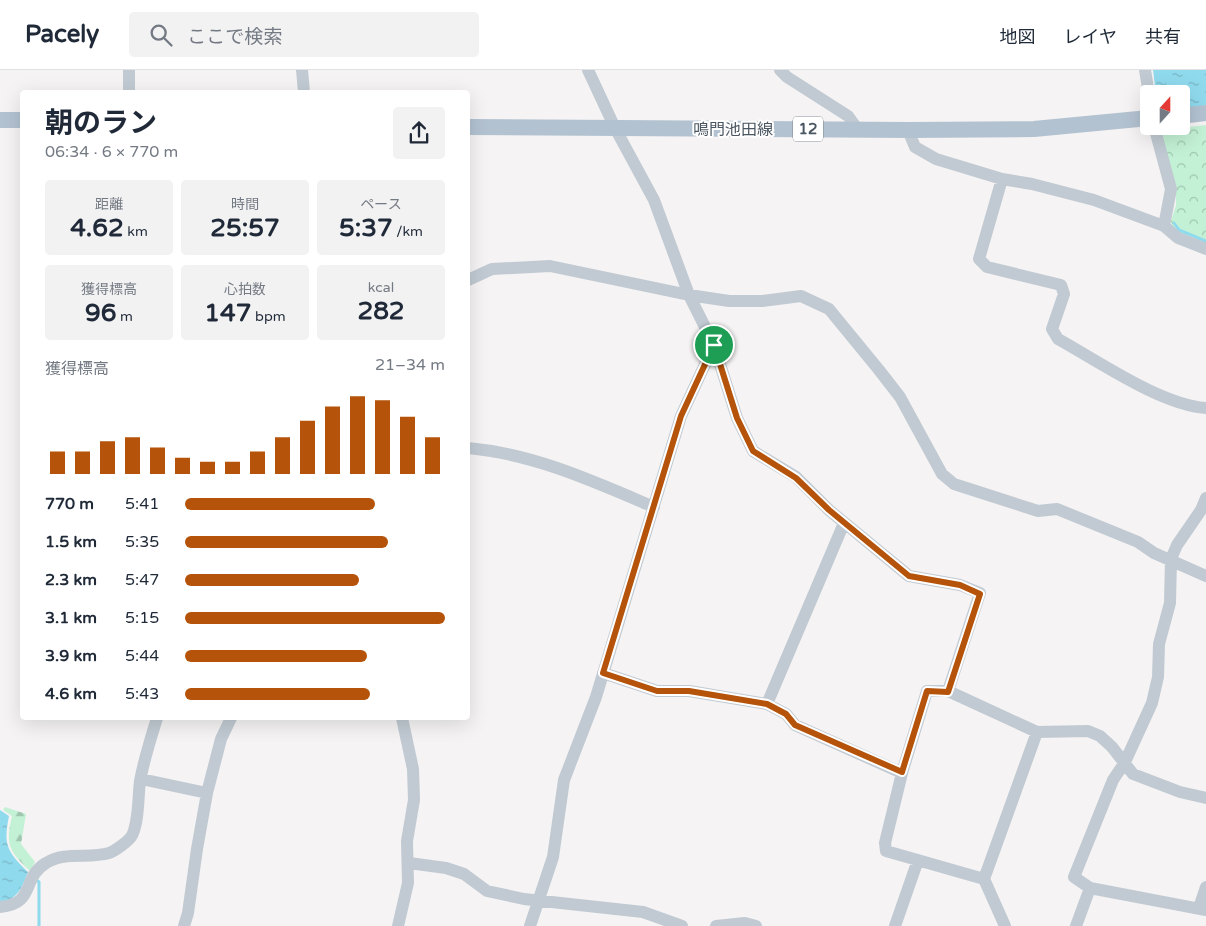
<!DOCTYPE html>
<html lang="ja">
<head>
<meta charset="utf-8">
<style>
	:root { --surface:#fff; --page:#f2f2f3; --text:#1f2937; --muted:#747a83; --line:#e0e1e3; --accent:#b45309 }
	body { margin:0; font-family:"Varela Round","Noto Sans JP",sans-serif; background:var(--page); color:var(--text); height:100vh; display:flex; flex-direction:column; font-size:19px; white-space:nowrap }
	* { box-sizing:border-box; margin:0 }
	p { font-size:16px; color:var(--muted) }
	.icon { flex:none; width:28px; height:28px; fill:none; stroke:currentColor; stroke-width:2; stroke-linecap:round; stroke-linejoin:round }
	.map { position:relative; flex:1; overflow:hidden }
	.details { position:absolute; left:20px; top:20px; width:450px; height:630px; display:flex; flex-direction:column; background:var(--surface); border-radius:5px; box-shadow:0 5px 20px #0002 }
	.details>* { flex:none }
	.needle { width:32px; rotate:21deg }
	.buttons { position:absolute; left:1140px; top:15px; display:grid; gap:10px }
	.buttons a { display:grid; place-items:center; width:50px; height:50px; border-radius:5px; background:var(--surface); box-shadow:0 5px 20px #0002; font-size:25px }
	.pin { position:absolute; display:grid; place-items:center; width:42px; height:42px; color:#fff; margin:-21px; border:2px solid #fff; border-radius:50%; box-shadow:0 1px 5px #0007 }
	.round { display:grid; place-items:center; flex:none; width:52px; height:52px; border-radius:5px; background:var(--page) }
	.head { display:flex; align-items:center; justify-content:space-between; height:85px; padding:0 25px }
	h1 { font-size:28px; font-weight:700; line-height:38px }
	.stats { display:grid; grid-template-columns:repeat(3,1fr); gap:8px; height:85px; padding:5px 25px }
	.stats div { display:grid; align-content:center; border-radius:5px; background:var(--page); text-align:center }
	.stats b { font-size:25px; font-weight:700 }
	.stats small { font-size:14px; font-weight:400 }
	.stats p { font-size:14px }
	.chart { height:140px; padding:10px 25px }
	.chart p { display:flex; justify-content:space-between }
	.chart svg { width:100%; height:90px; margin-top:5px; stroke:var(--accent); stroke-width:6 }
	ul { padding:0 25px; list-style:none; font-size:16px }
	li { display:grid; grid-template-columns:80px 60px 1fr; align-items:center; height:38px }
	li i { height:12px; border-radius:6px; background:var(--accent) }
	header { display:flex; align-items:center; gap:30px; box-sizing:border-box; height:70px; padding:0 25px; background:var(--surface); border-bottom:1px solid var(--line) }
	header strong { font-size:24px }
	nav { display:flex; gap:28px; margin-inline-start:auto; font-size:18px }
	.search { width:350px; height:45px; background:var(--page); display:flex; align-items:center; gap:12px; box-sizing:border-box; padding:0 18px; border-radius:5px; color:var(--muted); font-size:19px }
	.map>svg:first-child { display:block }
	.forest { fill:url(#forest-firs) }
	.park { fill:url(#park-crowns) }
	.water { fill:url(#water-ripples) }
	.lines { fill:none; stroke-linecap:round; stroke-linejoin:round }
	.stream { stroke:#90daee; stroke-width:3 }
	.minor { stroke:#c1cad2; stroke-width:12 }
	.major { stroke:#b3c2d1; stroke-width:16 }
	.route-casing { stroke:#fff; stroke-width:10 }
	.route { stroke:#b45309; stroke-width:6 }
	.labels { text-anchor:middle; stroke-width:4; stroke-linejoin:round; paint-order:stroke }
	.shield { fill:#fff; stroke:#808990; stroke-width:1 }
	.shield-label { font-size:15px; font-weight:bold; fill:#4a5661 }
	.street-label { font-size:16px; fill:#4a5661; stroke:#fff }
</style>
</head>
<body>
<header>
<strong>Pacely</strong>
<div class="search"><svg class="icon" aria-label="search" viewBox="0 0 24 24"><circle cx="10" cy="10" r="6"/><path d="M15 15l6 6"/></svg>ここで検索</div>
<nav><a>地図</a><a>レイヤ</a><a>共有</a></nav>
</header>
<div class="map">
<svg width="1206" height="856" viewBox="0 0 1206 856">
	<defs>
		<pattern id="forest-firs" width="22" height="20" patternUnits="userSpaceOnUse" patternTransform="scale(1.25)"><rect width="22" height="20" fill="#c3f1d5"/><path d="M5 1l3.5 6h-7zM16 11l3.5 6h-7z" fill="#a0c6b0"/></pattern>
		<pattern id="park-crowns" width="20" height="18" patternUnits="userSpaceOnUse" patternTransform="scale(1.25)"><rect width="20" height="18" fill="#c3f1d5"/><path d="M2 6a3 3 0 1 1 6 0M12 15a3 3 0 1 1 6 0" fill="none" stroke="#a0c6b0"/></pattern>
		<pattern id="water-ripples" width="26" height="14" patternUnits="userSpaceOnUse" patternTransform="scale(1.25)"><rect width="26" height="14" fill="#90daee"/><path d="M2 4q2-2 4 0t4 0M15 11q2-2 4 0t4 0" fill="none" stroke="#78b4c4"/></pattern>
	</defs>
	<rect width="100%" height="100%" fill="#f5f3f3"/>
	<path class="forest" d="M 5,737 L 26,744 L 21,774 L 35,792 L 30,801 C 9,781 5,775 12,746 L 3,740 Z"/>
	<path class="park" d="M 1206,55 L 1206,173 L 1178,162 L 1172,157 L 1171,151 L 1176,135 L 1176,117 L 1168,96 L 1162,60 Z"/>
	<path class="water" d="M 1153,0 L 1206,0 L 1206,36 L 1181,38 L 1181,24 L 1156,24 Z
		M 0,740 L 9,746 C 3,775 7,781 28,802 C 22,817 18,830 0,832 Z"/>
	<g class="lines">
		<path class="stream" d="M 1174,153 L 1179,160 L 1206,171
			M 35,809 L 39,812 L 39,856"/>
		<path class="minor" d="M 129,0 L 129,22
			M 302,0 L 304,22
			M 588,0 L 615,58 L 654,130 L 689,225 L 714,275 L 737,348 L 753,381 L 796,407 L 829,440 L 909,506 L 960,515 L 980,523 L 948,621 L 927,621 L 902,703
			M 780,0 L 787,7 L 848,46 L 858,60
			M 1145,0 L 1149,24
			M 1154,56 L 1171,119 L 1164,156
			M 908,60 L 915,77 L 936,89 L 1002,109 L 1032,114 L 1094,130 L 1164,156 L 1178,168 L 1206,179
			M 1002,109 L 979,189 L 987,197 L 1061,215 L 1064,224 L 1052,259 L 1058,269 C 1098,291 1161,335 1206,338
			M 468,210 L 492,199 L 550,196 L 689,225 L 729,231 L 762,231 L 801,226 L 829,239 L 879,300 L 900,327 L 942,404 L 954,414 L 1038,441 L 1057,439 L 1138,472 L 1154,483 L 1206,506
			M 468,378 C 534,384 593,411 654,437
			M 1206,428 L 1201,440 L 1177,475 L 1171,489 L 1170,533 L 1159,574 L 1158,607 L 1152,633 L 1125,692 L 1113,710 L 1074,807 L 1090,818 L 1206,840
			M 603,603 L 657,621 L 689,621 L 767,634 L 786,644 L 795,655 L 902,703 L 885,773 L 886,781 L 984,809 L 1005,856
			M 948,621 L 1037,662 L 1088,661 L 1100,666 L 1112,677 L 1133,704 L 1180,722 L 1206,728
			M 767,634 L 844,453
			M 141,709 L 207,723
			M 409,793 L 446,798 L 464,804 L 487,821 L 524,829 L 643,842 L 682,856
			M 984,809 L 1037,662
			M 0,837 C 36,834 21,808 46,793 C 65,781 88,789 109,783 C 115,781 127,772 131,767 C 139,755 138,726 140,711 C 144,689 151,668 157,648
			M 1199,838 L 1206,817
			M 184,856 L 188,843 L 197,779 L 207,723 L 221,669 L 231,648
			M 398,856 L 408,813 L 407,771 L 414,730 L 413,699 L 402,648
			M 530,856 L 553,787 L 564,710 L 596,627 L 681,346 L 714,275
			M 716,856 L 745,853 L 756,856
			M 895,856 L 918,790
			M 1076,856 L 1090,818"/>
		<path class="major" d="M 1181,46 L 1206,43
			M 0,50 L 22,50
			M 468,57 L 908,60 L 1034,59 L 1149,48"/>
	</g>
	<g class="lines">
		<defs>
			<path id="route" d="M 714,275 L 737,348 L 753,381 L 796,408 L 829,440 L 909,506 L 960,515 L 980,524 L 948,622 L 927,621 L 902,702 L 795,655 L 786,644 L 767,634 L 689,621 L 657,621 L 603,603 L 681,346 Z"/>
		</defs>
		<use href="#route" class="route-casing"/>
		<use href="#route" class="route"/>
	</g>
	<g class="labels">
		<rect class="shield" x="793" y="46.5" width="30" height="25" rx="4"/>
		<g class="shield-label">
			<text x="808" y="64">12</text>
		</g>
		<g class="street-label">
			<text x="733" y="65">鳴門池田線</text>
		</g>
	</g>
</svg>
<div class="buttons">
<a><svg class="needle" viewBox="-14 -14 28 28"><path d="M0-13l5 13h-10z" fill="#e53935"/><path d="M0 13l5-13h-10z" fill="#747a83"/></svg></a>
</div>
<div class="pin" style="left:714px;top:275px;background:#1e9e55"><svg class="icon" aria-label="arrive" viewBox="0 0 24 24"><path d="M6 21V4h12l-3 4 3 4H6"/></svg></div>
<section class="details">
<div class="head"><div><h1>朝のラン</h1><p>06:34 · 6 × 770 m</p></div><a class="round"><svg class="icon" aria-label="share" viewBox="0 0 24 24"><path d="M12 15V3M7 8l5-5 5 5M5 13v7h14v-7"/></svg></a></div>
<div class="stats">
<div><p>距離</p><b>4.62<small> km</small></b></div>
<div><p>時間</p><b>25:57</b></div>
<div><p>ペース</p><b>5:37<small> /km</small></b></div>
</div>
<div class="stats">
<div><p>獲得標高</p><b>96<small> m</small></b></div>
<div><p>心拍数</p><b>147<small> bpm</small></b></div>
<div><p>kcal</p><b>282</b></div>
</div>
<div class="chart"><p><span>獲得標高</span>21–34 m</p>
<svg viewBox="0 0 160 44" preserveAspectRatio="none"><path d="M5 44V33M15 44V33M25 44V28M35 44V26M45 44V31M55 44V36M65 44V38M75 44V38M85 44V33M95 44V26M105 44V18M115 44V11M125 44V6M135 44V8M145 44V16M155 44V26"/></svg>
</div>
<ul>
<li><b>770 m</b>5:41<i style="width:73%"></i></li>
<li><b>1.5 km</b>5:35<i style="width:78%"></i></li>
<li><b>2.3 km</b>5:47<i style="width:67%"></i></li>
<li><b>3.1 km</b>5:15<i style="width:100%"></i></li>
<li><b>3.9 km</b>5:44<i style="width:70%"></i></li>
<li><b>4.6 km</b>5:43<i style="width:71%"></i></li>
</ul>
</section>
</div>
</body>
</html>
